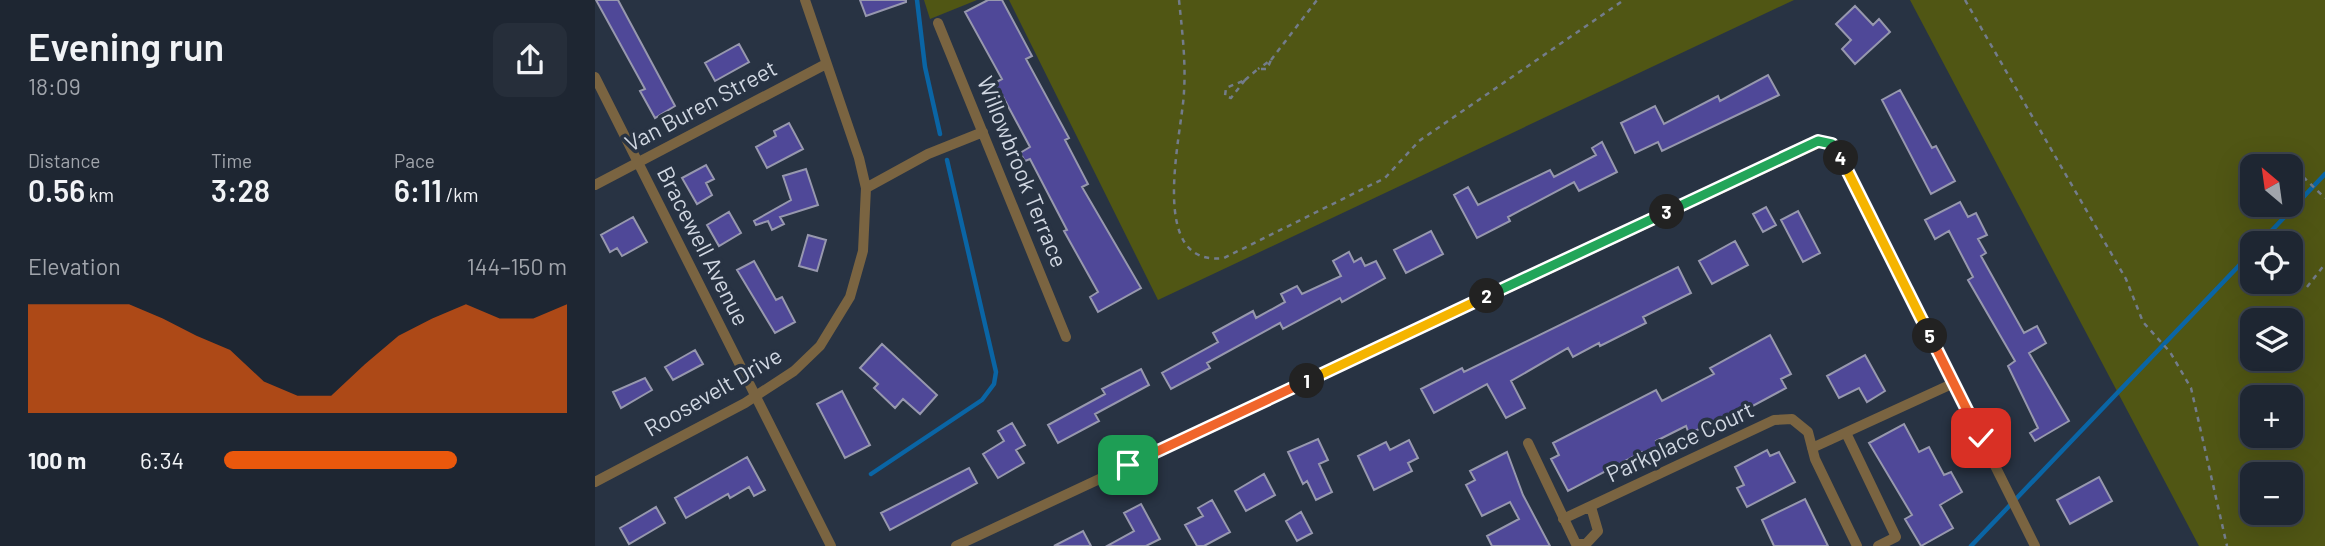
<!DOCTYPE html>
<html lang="en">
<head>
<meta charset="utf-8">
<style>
	:root { --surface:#1e2632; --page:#262e3a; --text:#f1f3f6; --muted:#a1a5ac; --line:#3c434d; --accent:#ea580c }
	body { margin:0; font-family:Barlow,sans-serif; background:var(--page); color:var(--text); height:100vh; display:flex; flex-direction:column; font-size:26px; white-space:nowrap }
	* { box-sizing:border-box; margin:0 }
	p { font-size:23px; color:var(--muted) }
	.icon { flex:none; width:38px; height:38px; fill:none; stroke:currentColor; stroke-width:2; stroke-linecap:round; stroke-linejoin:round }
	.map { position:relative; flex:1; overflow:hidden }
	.drawer { display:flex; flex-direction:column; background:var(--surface); width:595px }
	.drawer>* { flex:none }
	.needle { width:46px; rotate:331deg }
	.fabs { position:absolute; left:1645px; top:154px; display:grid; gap:14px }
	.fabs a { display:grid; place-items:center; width:63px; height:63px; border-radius:14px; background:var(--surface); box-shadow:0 7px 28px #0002,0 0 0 2px var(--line); font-size:35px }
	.pin { position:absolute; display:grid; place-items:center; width:60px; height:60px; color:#fff; margin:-30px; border-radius:14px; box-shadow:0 4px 10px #0006 }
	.km { position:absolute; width:35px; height:35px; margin:-18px; border-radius:50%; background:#222; color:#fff; font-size:19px; line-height:35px; text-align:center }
	.round { display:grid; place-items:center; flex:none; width:74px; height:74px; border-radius:14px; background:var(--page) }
	.head { display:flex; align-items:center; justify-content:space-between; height:119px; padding:0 28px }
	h1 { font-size:38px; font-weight:600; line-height:52px }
	.metrics { display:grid; grid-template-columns:repeat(3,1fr); gap:10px; height:119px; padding:7px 28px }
	.metrics div { display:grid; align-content:center }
	.metrics b { font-size:30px; font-weight:600 }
	.metrics small { font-size:19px; font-weight:400 }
	.metrics p { font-size:19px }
	.chart { height:196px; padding:14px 28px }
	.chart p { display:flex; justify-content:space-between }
	.chart svg { width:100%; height:126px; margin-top:7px; fill:var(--accent); opacity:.7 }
	ul { padding:0 28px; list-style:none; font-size:23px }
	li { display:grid; grid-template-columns:112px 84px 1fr; align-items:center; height:52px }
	li i { height:18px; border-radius:9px; background:var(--accent) }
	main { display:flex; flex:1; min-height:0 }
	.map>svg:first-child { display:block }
	.green { fill:#505614; fill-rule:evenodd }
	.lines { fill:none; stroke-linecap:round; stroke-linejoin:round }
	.stream { stroke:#0a65a5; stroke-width:4.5 }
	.building { fill:#4f4898; stroke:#9798ae; stroke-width:2 }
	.path { stroke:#737c8a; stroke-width:2.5; stroke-dasharray:5 5; stroke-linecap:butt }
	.street { stroke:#7a6441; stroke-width:10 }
	.split-1-casing { stroke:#fff; stroke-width:14 }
	.split-2-casing { stroke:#fff; stroke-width:14 }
	.split-3-casing { stroke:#fff; stroke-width:14 }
	.split-4-casing { stroke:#fff; stroke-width:14 }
	.split-5-casing { stroke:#fff; stroke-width:14 }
	.split-6-casing { stroke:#fff; stroke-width:14 }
	.split-1 { stroke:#f0652b; stroke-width:9 }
	.split-2 { stroke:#f5b400; stroke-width:9 }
	.split-3 { stroke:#22a559; stroke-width:9 }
	.split-4 { stroke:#22a559; stroke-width:9 }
	.split-5 { stroke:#f5b400; stroke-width:9 }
	.split-6 { stroke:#f0652b; stroke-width:9 }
	.labels { text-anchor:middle; stroke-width:7; stroke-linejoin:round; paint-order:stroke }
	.street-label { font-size:23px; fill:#d0d7e2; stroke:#283343 }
</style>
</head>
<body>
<main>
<section class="drawer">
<div class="head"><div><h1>Evening run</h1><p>18:09</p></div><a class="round"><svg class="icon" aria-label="share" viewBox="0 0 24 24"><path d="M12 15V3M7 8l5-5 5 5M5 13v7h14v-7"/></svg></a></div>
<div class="metrics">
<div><p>Distance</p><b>0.56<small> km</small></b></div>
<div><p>Time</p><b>3:28</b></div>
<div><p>Pace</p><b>6:11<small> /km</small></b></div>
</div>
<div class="chart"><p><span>Elevation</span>144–150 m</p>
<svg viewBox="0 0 160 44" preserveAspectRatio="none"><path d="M0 44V6L10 6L20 6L30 6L40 11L50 17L60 22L70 33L80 38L90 38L100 27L110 17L120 11L130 6L140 11L150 11L160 6V44z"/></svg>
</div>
<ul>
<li><b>100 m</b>6:34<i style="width:68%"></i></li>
</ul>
</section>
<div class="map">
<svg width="1730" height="546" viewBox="0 0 1730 546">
	<rect width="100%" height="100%" fill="#283343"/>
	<path class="green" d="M 329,0 L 382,0 L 335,19 Z
		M 414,0 L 1199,0 L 563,300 Z
		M 1315,0 L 1730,0 L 1730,546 L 1604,546 ZM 1657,166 L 1696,166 L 1696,205 L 1657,205 ZM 1657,243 L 1696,243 L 1696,282 L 1657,282 ZM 1696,320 L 1696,359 L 1657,359 L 1657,320 ZM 1657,397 L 1696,397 L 1696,436 L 1657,436 ZM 1657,474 L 1696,474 L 1696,513 L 1657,513 Z"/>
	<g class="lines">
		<path class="stream" d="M 322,0 L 330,67 L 345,134
			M 1665,243 L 1730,174
			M 276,474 L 387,400 L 399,384 L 401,372 L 352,160
			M 1376,546 L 1657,252"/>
	</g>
	<path class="building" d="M 1,0 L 23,0 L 80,106 L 60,118 L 45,91 L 50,89 Z
		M 265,0 L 311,0 L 311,2 L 271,16 Z
		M 393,0 L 407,0 L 437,56 L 431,59 L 474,138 L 470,140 L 493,184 L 487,187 L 546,288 L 503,312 L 495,297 L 503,292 L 469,231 L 472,230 L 435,159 L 430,161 L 425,153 L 435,147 L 406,93 L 401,96 L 396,85 L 407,79 L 370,12 Z
		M 1260,6 L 1278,25 L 1284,19 L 1295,32 L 1260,64 L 1247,49 L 1256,40 L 1241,24 Z
		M 144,44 L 154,62 L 120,81 L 110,63 Z
		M 1173,75 L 1184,95 L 1067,151 L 1063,142 L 1040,153 L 1026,123 L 1060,106 L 1069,124 L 1123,96 L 1125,101 Z
		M 1305,90 L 1337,148 L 1341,146 L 1360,181 L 1336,194 L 1287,100 Z
		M 194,123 L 208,149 L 172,168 L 161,147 L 181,136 L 179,131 Z
		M 1007,142 L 1022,172 L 984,191 L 979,182 L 913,217 L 915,221 L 882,238 L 859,195 L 873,187 L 883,205 L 955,170 L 959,177 L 1001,155 L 997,148 Z
		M 111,165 L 119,179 L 111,183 L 117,195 L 102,204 L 87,178 Z
		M 211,169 L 223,205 L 185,217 L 189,224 L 177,230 L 173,221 L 161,225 L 159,221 L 196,200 L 188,176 Z
		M 1365,202 L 1373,217 L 1381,213 L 1392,235 L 1383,239 L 1391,253 L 1386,256 L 1429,333 L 1442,326 L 1451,343 L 1434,353 L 1474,421 L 1440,441 L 1435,433 L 1443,428 L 1413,366 L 1420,361 L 1373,280 L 1378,277 L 1354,231 L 1340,239 L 1330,220 Z
		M 1171,207 L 1181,225 L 1168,232 L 1158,214 Z
		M 1203,211 L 1225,253 L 1208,262 L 1186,220 Z
		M 134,212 L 146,233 L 124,246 L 112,225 Z
		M 38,217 L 52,242 L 27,256 L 22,248 L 15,252 L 6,235 Z
		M 836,231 L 848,254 L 811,273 L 799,250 Z
		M 213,235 L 231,240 L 222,271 L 204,266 Z
		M 1140,241 L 1153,265 L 1117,284 L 1104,261 Z
		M 754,252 L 759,262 L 766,258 L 770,266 L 781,261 L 790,278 L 747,302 L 745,298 L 688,329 L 685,323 L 612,363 L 615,368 L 576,389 L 567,373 L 623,342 L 618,333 L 658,311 L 661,318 L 690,302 L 686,294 L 702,286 L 707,294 L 746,276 L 738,261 Z
		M 159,261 L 181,300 L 187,297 L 200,322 L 180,333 L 142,270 Z
		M 1083,267 L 1096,293 L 1048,317 L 1051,323 L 1005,346 L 1004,343 L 978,357 L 973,348 L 916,381 L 930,408 L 911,418 L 892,384 L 839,413 L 826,389 L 867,368 L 869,372 Z
		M 1175,335 L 1196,374 L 1186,379 L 1191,388 L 1141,415 L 1139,412 L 1094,434 L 1091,426 L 1061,441 L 1065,448 L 1049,456 L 1047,452 L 973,491 L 956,459 L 964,455 L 958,443 L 1061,390 L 1067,401 L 1119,374 L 1115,368 Z
		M 287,344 L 342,395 L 325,414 L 308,399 L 300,408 L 279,388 L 283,384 L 265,368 Z
		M 100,350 L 108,364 L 78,380 L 70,367 Z
		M 1270,355 L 1290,391 L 1272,402 L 1264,388 L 1244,398 L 1232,376 Z
		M 546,369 L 554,385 L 500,414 L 504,421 L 463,443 L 453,425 L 510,394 L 507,389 Z
		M 50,378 L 57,390 L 26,408 L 18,392 Z
		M 247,391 L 275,445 L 250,458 L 222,404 Z
		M 417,423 L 430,445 L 421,450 L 429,463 L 403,478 L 388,454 L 409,441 L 403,431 Z
		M 1309,424 L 1324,452 L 1334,447 L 1349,475 L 1356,472 L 1367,492 L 1345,505 L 1358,528 L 1326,546 L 1310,519 L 1317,515 L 1274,443 Z
		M 723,439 L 733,460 L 724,464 L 737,492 L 721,500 L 712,481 L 708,484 L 693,452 Z
		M 814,440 L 823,458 L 813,463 L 817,471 L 779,490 L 763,456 L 791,442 L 795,450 Z
		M 1172,450 L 1175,456 L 1184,452 L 1200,482 L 1152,507 L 1142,488 L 1149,485 L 1140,467 Z
		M 912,452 L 928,495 L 955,546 L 897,546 L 892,536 L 924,519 L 915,502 L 887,516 L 871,485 L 880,480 L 875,471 Z
		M 152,457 L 170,490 L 159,496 L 154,487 L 135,498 L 133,494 L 91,518 L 80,498 Z
		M 374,468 L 382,483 L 295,530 L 286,513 Z
		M 669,474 L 680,495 L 651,511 L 640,491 Z
		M 1504,477 L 1517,501 L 1475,524 L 1462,500 Z
		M 1210,499 L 1233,546 L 1179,546 L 1167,520 Z
		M 617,500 L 635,532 L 609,546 L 602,546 L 590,525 L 608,516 L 603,508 Z
		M 546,504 L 565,539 L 551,546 L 512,546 L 539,531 L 529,513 Z
		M 61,507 L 70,523 L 34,544 L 25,528 Z
		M 706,512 L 717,533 L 702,541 L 691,521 Z
		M 488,531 L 496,546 L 459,546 Z"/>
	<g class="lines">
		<path class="path" d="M 584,0 C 587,30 591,61 589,92 C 587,135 551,268 629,258 L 790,178 L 824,141 L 1029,0
			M 1370,0 L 1531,279 L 1548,322 L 1575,352 L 1596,388 L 1632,546
			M 676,60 L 722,0
			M 650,80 L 636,98 L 630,96 L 631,88 Z
			M 650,80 L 663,69 L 672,69 L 676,60 L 663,69
			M 1701,170 L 1730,198
			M 1696,275 L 1712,287 L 1730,264"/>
		<path class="street" d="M 343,23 L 471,337
			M 0,77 L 236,546
			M 0,185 L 231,64
			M 271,188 L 333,154 L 388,132
			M 1252,435 L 1301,537 L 1283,546
			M 933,443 L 981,544 L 991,544 L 1003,531 L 996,507
			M 1217,448 L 1359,383
			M 0,482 L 150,403 L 199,371 L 225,346 L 255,297 L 268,251 L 271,188 L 264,158 L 210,0
			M 968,519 L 1179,420 L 1197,419 L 1213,432 L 1220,459 L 1262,546
			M 361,546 L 1228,141 L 1237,144 L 1243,151 L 1440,546"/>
	</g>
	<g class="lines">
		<defs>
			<path id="split-1" d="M 533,465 L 712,381"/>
			<path id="split-2" d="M 712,381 L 892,296"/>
			<path id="split-3" d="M 892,296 L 1072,212"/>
			<path id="split-4" d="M 1072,212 L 1223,141 L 1237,144 L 1246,158"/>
			<path id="split-5" d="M 1246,158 L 1335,336"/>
			<path id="split-6" d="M 1335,336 L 1386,438"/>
		</defs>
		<use href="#split-1" class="split-1-casing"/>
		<use href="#split-2" class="split-2-casing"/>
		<use href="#split-3" class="split-3-casing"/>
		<use href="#split-4" class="split-4-casing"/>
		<use href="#split-5" class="split-5-casing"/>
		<use href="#split-6" class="split-6-casing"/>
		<use href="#split-1" class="split-1"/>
		<use href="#split-2" class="split-2"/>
		<use href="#split-3" class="split-3"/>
		<use href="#split-4" class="split-4"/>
		<use href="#split-5" class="split-5"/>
		<use href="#split-6" class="split-6"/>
	</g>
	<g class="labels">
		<g class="street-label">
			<text transform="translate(106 106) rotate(-28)" y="8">Van Buren Street</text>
			<text transform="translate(427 172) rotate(68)" y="8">Willowbrook Terrace</text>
			<text transform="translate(108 246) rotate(63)" y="8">Bracewell Avenue</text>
			<text transform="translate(118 392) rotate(-30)" y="8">Roosevelt Drive</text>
			<text transform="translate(1085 442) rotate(-25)" y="8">Parkplace Court</text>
		</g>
	</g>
</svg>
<div class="fabs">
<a><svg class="needle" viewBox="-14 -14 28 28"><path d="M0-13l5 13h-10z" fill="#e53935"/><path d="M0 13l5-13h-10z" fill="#a1a5ac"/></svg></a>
<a><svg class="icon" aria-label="locate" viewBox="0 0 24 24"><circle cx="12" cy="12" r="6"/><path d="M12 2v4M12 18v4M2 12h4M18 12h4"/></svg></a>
<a><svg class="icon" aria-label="layers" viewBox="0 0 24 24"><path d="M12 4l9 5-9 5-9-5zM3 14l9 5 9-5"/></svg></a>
<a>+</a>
<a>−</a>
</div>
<div class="pin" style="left:533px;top:465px;background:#1e9e55"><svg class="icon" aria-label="arrive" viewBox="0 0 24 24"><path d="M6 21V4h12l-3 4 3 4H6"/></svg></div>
<div class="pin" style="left:1386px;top:438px;background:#d93025"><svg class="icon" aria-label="check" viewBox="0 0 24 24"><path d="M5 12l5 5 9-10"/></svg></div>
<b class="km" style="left:712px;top:381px">1</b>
<b class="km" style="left:892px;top:296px">2</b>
<b class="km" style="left:1072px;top:212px">3</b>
<b class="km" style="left:1246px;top:158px">4</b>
<b class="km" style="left:1335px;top:336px">5</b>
</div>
</main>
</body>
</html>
